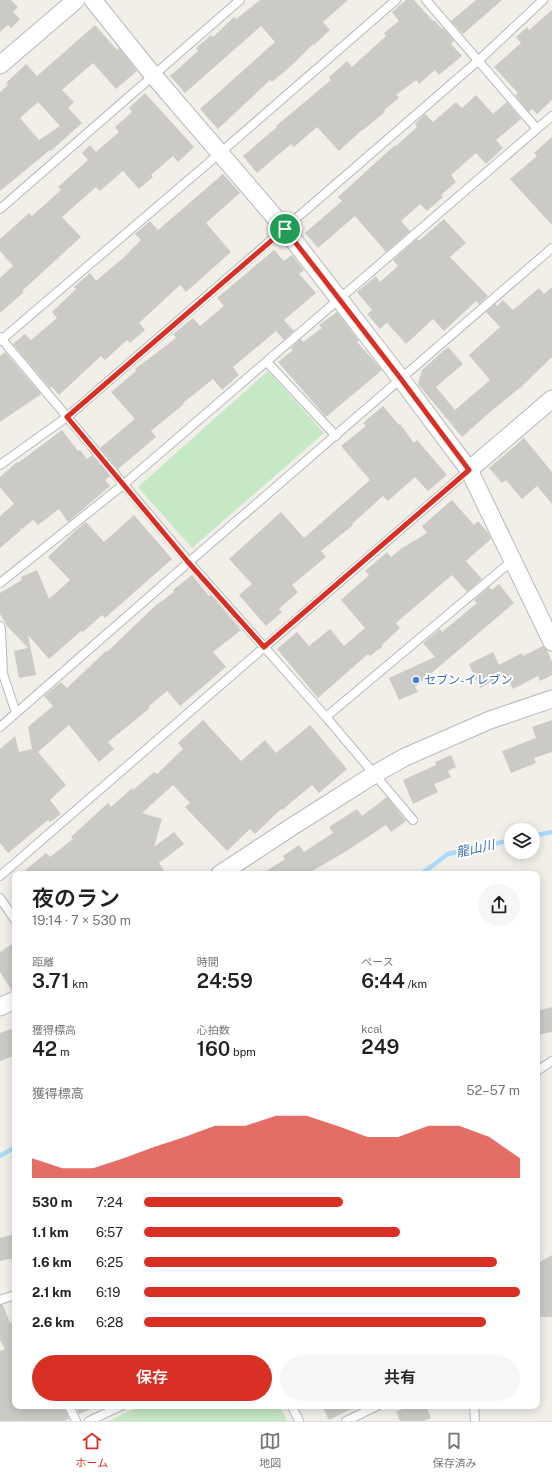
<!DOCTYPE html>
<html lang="ja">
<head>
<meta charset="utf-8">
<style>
	:root { --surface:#fff; --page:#f6f6f6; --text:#202124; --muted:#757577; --line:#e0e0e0; --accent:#d93025 }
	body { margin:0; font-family:"Public Sans","Noto Sans JP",sans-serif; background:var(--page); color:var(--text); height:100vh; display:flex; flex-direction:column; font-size:15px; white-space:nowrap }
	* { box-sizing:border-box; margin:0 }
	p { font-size:13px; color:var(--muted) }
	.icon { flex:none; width:22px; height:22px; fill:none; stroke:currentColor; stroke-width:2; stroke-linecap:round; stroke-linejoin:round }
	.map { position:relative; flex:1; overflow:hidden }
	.panel { position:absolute; left:12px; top:871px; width:528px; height:538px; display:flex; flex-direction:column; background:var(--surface); border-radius:8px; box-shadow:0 2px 10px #0003 }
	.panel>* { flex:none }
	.fabs { position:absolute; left:504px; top:823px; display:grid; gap:8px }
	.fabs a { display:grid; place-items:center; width:36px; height:36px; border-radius:50%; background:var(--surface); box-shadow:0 2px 10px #0003; font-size:20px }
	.pin { position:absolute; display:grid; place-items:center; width:34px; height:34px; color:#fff; margin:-17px; border:2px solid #fff; border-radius:50%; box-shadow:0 1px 4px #0007 }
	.round { display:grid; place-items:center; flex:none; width:42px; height:42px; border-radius:21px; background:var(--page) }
	.overview { display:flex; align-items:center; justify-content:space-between; height:68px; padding:0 20px }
	h1 { font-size:22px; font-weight:600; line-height:30px }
	.metrics { display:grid; grid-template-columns:repeat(3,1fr); gap:6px; height:68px; padding:4px 20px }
	.metrics div { display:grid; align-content:center }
	.metrics b { font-size:20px; font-weight:600 }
	.metrics small { font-size:11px; font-weight:400 }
	.metrics p { font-size:11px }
	.chart { height:112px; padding:8px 20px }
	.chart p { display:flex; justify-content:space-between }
	.chart svg { width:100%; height:72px; margin-top:4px; fill:var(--accent); opacity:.7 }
	.button { display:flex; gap:8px; margin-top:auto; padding:8px 20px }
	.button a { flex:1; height:46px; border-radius:24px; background:var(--accent); color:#fff; font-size:16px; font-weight:600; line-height:46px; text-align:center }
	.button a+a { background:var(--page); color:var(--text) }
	ul { padding:0 20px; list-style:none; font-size:13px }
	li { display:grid; grid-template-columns:64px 48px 1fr; align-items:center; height:30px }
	li i { height:10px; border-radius:5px; background:var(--accent) }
	.dock { display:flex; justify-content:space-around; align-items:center; height:56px; border-top:1px solid var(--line); background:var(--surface); font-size:11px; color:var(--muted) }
	.dock a { display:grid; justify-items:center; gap:2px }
	.dock .selected { color:var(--accent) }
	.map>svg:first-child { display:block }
	.green { fill:#c5e8c5 }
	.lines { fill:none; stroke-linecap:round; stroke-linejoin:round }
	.stream { stroke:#aadaff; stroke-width:4.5 }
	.building { fill:#cccac5; fill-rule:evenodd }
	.lane-casing { stroke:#b5b8bc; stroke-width:10 }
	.street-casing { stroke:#b5b8bc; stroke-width:19 }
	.lane { stroke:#fff; stroke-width:8 }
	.street { stroke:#fff; stroke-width:17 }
	.route-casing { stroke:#fff; stroke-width:8 }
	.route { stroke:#d93025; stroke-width:5 }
	.shop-dot { fill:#3f7fe0; stroke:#fff; stroke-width:1.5 }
	.labels { text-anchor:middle; stroke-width:4; stroke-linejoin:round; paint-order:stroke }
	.shop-label { font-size:12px; fill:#366cbe; stroke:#fff; text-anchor:start }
	.water-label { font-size:13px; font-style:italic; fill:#4174aa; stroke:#fff }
</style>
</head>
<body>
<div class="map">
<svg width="552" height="1421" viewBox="0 0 552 1421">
	<rect width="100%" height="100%" fill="#f1efe8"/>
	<path class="green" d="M 268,371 L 324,433 L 192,548 L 138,487 Z
		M 141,1406 L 280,1406 L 287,1421 L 109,1421 Z"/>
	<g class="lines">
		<path class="stream" d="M 533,836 L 552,832
			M 421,874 L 448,854 L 511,840
			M 0,1156 L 15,1147"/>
	</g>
	<path class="building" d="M 0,0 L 11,0 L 18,7 L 13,12 L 20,19 L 11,28 L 8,25 L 0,32 Z
		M 260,0 L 348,0 L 323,22 L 330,30 L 314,45 L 313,44 L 292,65 L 272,82 L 270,80 L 218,129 L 200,109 L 275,42 L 261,26 L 185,93 L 170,76 L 198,51 L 196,48 L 211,35 L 213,37 L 234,17 L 236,19 Z
		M 406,0 L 414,0 L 433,21 L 434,20 L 442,29 L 443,28 L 454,41 L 451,44 L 462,56 L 439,75 L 435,70 L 419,84 L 416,80 L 396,95 L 399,98 L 384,110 L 385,112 L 363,130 L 362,130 L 339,151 L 317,127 L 294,147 L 291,144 L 257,173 L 243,156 L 277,127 L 276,126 L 331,80 L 329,77 L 347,61 L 352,67 L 386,36 L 384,33 L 399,21 L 392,12 Z
		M 476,0 L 502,0 L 463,34 L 451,21 Z
		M 552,10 L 552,100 L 537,114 L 532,109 L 529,112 L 515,95 L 518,93 L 494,67 L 521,43 L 516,37 L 527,27 L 529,30 Z
		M 95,25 L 117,50 L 119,48 L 137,71 L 116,89 L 93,63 L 62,90 L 74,102 L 68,108 L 82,123 L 51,151 L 50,150 L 0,191 L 0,92 L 8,85 L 6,83 L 26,64 L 37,76 ZM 38,102 L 60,126 L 39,140 L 20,118 Z
		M 145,93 L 194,147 L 178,162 L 173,156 L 151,175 L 153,177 L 139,189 L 123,171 L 100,191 L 96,187 L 62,217 L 81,237 L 22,291 L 24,292 L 0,313 L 0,278 L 13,266 L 0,251 L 0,239 L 29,213 L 32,216 L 61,190 L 58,187 L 88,160 L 82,153 L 90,145 L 96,152 L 119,132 L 115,127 L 132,112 L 129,108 Z
		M 476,95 L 493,114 L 507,102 L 521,119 L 496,140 L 503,148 L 486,164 L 476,153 L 451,175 L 456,182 L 441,195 L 443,197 L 427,211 L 420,204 L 401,221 L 410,231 L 386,252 L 355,216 L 318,248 L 305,233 L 342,201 L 338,197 L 395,145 L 396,146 L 417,127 L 415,124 L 425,114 L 433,122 L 456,102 L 462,108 Z
		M 552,137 L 552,225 L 510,179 L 537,156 L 534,153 Z
		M 223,174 L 240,193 L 206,223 L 231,252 L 186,292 L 180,285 L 139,323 L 145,330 L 130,343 L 127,340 L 105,360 L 101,356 L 59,395 L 52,387 L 50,388 L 13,344 L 25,334 L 31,340 L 57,318 L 52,312 L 76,289 L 74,287 L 90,273 L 96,281 L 122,259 L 141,240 L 135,234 L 150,221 L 158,230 Z
		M 444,219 L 466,243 L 450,257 L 488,296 L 479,304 L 476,301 L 444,331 L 433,319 L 406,344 L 387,323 L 380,329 L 367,314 L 372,310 L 357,292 L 376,276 L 380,282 L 398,266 L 393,260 L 417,239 L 419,241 L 421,239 Z
		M 274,250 L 284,261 L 292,255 L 304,270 L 299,274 L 316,293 L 284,320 L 294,331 L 284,340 L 276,331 L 233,367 L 239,375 L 222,390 L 213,379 L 183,403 L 184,404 L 151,431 L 156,437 L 118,469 L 100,448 L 135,419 L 111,392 L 136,371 L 135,369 L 176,338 L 173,334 L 193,318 L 200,326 L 224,306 L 217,298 Z
		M 552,287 L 552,357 L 521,387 L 490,412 L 462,437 L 418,384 L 422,370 L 448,347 L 463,364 L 436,387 L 455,410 L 490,380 L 469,355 L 500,327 L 486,312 L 495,304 L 497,306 L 503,300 L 513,310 L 539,288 L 544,294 Z
		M 337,312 L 359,341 L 357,342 L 382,370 L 326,417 L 278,362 L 293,350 L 291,348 L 301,339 L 303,342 L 322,328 L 319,325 Z
		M 5,352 L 41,394 L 0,422 L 0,356 Z
		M 383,406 L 399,425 L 400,424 L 414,443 L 417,440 L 447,475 L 428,491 L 415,477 L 388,501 L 383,496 L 352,524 L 353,525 L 321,551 L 326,557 L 292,585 L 298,592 L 279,609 L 282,612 L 266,626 L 239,595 L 252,584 L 229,559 L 281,512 L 304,538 L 370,480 L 341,446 L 366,426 L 363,423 Z
		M 62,430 L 78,451 L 80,450 L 87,459 L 92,455 L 110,476 L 105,480 L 110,486 L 68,522 L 59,509 L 38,525 L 33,520 L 22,529 L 19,527 L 21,530 L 0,548 L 0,516 L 14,504 L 0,487 L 0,477 L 17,462 L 18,463 Z
		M 524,438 L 552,472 L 552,504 L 537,486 L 522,499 L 506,480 L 502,483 L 489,468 Z
		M 452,500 L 474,525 L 478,521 L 489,534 L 491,539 L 466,561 L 482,579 L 467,592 L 452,575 L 396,623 L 400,628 L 382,645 L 383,646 L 370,656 L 368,654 L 318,698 L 277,649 L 297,632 L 309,646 L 330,629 L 344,646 L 365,628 L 341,600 L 369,575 L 365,571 L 387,552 L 391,557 L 402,548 L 427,533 L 422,526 Z
		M 134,515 L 172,559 L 105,618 L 102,615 L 83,632 L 81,631 L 49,659 L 28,635 L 36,675 L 19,678 L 14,651 L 28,648 L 7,626 L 0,614 L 0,593 L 22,580 L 21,577 L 37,570 L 49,599 L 70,580 L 48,557 L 75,531 L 86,522 L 104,542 Z
		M 192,575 L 209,596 L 211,595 L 241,630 L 213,652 L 226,667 L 180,706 L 167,691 L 148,707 L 150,708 L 108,742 L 114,749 L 99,762 L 69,725 L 38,752 L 66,785 L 50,800 L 61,814 L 50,822 L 48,820 L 8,853 L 0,843 L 0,749 L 15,736 L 19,752 L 32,749 L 28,727 L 53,706 L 44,696 L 61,682 L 67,688 L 106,651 L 107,652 L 154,607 L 174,592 L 173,590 Z
		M 499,584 L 514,603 L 415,687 L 418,692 L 399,700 L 389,678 L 435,657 L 423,643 L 440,629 L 442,632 L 477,603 L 474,600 L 489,587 L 492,590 Z
		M 543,646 L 547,650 L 552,662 L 552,675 L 540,681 L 538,676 L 513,689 L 506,675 L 480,688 L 469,664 L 493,652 L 499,665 L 522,653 L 523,656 Z
		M 203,720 L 241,761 L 265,740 L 276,753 L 310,725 L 347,769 L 319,793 L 312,785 L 282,810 L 281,809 L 255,834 L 250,829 L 227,851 L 185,807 L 190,803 L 173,785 L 142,813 L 162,819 L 154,847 L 174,832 L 184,844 L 159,863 L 166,874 L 21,874 L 46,853 L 50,857 L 73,839 L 71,837 L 108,803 L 111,807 L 132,788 L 133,790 L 154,772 L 157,774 L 183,749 L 178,743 Z
		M 552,720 L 552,752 L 534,758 L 536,763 L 511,773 L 502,751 L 536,738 L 532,727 Z
		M 451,755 L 456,767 L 448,771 L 451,777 L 434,784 L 438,792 L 413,804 L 403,780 L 436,765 L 435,762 Z
		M 387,797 L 406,821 L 391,832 L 386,825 L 345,852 L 307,874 L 262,874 L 285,859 L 283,856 L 299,845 L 304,852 L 333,833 L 329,827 L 357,809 L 362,816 Z
		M 15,942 L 15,990 L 12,991 L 0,972 L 0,952 Z
		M 552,1007 L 552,1032 L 537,1035 L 537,1011 Z
		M 11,1029 L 15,1039 L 15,1055 L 0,1061 L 0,1033 Z
		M 15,1234 L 15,1258 L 0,1261 L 0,1238 Z
		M 552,1255 L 552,1317 L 537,1317 L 537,1264 Z
		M 0,1305 L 3,1305 L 10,1323 L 15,1321 L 15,1406 L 64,1406 L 69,1419 L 64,1421 L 0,1421 L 0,1351 L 5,1349 L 0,1340 Z
		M 75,1406 L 98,1406 L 79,1414 Z
		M 322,1406 L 357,1406 L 329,1420 Z
		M 408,1406 L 426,1406 L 431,1418 L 424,1421 L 400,1421 L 396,1412 Z"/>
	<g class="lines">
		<defs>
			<path id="lane" d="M 426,0 L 537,129
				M 0,209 L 240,0
				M 0,337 L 189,562 L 326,717 L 413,820
				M 0,341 L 220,153 L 396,0
				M 267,362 L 336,436
				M 0,465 L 67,417 L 479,60 L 543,0
				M 0,583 L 123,485 L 552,116
				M 0,626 L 1,629 L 3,674 L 16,713
				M 326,717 L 513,560
				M 0,727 L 189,562 L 552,248
				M 0,876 L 469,470
				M 0,898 L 15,920
				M 537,1071 L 552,1061
				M 0,1300 L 15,1295
				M 69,1406 L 76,1421
				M 292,1406 L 299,1421
				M 474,1406 L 475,1421
				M 89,1421 L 121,1406
				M 346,1421 L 377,1406"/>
			<path id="street" d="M 93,0 L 153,75 L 285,229 L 401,379 L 469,470 L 552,642
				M 0,65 L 76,0
				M 469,470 L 552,399
				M 220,874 L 293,826 L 375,774 L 405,757 L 490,720 L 552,699
				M 0,1007 L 15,1000"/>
		</defs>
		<use href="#lane" class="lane-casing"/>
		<use href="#street" class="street-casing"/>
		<use href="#lane" class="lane"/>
		<use href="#street" class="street"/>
	</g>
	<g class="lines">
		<defs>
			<path id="route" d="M 285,229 L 401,379 L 469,470 L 264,647 L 188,562 L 67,417 Z"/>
		</defs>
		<use href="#route" class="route-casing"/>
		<use href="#route" class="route"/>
	</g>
	<circle class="shop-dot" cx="416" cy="680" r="4"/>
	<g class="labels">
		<g class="shop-label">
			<text x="424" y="684">セブン-イレブン</text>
		</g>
		<g class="water-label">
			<text transform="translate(475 848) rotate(-12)" y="5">龍山川</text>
		</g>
	</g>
</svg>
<div class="fabs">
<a><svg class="icon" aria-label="layers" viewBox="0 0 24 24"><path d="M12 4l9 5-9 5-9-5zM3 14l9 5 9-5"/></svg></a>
</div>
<div class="pin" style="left:285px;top:229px;background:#1e9e55"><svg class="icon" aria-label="arrive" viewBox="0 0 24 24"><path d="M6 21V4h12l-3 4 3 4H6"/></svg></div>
<section class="panel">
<div class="overview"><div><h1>夜のラン</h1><p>19:14 · 7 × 530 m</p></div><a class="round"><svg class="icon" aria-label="share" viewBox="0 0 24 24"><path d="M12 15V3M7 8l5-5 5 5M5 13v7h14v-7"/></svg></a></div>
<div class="metrics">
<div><p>距離</p><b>3.71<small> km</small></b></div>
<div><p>時間</p><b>24:59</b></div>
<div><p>ペース</p><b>6:44<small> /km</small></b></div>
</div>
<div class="metrics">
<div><p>獲得標高</p><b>42<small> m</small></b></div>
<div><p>心拍数</p><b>160<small> bpm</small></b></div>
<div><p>kcal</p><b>249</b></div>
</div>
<div class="chart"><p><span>獲得標高</span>52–57 m</p>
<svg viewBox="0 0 160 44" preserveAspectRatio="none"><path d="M0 44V32L10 38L20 38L30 32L40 25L50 19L60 12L70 12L80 6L90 6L100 12L110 19L120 19L130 12L140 12L150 19L160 32V44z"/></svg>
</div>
<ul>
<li><b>530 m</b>7:24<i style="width:53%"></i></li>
<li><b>1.1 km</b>6:57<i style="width:68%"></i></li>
<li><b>1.6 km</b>6:25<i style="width:94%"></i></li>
<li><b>2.1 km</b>6:19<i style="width:100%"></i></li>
<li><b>2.6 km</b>6:28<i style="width:91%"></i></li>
</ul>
<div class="button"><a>保存</a><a>共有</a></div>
</section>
</div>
<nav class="dock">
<a class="selected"><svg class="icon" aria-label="home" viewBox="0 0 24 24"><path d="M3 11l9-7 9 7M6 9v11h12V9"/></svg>ホーム</a>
<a><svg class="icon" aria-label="map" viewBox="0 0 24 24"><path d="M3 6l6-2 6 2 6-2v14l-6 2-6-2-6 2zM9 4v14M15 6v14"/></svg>地図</a>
<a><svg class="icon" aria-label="saved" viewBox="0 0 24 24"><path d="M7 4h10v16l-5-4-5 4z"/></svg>保存済み</a>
</nav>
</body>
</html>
